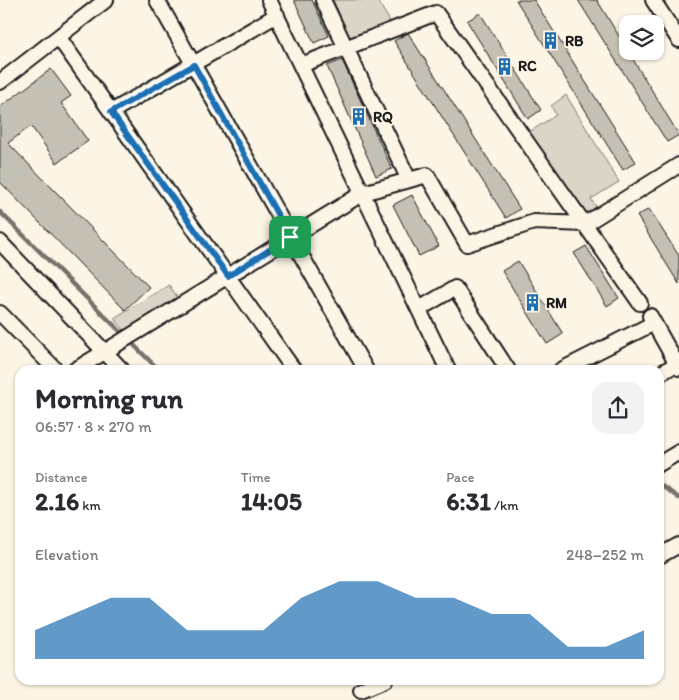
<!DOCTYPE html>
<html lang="en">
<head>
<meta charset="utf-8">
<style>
	:root { --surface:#fff; --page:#f2f2f3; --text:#2b2b33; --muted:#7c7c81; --accent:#1f6fb2 }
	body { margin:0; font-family:Itim,sans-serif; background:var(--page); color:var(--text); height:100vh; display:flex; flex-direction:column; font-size:19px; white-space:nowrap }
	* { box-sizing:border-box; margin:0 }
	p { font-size:16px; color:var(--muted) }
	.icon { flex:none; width:28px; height:28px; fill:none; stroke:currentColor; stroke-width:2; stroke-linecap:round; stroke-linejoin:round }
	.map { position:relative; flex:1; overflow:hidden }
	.sheet { position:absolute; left:15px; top:365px; width:649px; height:320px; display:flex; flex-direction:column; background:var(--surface); border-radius:15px; box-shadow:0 1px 4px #0004 }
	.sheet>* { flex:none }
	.controls { position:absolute; left:619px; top:15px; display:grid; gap:10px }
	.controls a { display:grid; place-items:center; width:45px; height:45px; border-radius:10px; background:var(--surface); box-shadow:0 1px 4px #0004; font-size:25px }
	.pin { position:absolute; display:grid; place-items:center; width:42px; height:42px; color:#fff; margin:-21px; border-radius:10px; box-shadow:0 2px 8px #0006 }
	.round { display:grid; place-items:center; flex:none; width:52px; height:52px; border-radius:15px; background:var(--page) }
	.headline { display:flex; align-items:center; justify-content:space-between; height:85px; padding:0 20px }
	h1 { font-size:28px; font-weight:800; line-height:38px }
	.figures { display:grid; grid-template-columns:repeat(3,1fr); gap:8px; height:85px; padding:5px 20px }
	.figures div { display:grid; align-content:center }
	.figures b { font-size:25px; font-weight:800 }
	.figures small { font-size:14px; font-weight:400 }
	.figures p { font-size:14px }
	.chart { height:140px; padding:10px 20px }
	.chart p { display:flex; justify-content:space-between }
	.chart svg { width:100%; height:90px; margin-top:5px; fill:var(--accent); opacity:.7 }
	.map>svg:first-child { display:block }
	.green { fill:#dbd5c8; stroke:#7c7872 }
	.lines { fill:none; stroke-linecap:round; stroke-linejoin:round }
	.stream { stroke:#75726c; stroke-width:4.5 }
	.building { fill:#c4c0b3; stroke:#1c1c1c }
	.minor-casing { stroke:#1c1c1c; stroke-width:18 }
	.minor { stroke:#fcf5e5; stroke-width:14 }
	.route-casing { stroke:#fff; stroke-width:10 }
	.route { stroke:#1f6fb2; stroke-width:6 }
	.labels { text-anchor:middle; stroke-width:4; stroke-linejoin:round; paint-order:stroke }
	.poi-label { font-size:15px; font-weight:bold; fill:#1c1c1c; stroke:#fcf5e5; text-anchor:start }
</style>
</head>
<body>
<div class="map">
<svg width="679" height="700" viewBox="0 0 679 700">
	<rect width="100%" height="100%" fill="#fcf5e5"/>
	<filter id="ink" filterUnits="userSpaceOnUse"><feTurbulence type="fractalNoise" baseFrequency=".02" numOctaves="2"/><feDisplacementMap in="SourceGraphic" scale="10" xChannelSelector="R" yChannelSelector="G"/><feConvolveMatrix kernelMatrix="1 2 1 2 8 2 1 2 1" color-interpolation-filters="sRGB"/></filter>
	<g filter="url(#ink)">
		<path class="green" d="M 333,0 L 377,0 L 393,26 L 352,42 Z
			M 566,95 L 619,182 L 591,199 L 597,208 L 583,217 L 526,134 L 556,115 L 551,106 Z
			M 169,285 L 180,301 L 127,334 L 114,318 Z"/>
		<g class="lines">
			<path class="stream" d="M 0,212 L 159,370
				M 659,484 L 679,498"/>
		</g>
		<path class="building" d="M 294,0 L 312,0 L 329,36 L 314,43 Z
			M 516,0 L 534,0 L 636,162 L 623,170 Z
			M 578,0 L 597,0 L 679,135 L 667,142 Z
			M 480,13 L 541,110 L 528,119 L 467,21 Z
			M 408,33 L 520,209 L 506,218 L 394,41 Z
			M 342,60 L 392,169 L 376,176 L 327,66 Z
			M 51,69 L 71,96 L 61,103 L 88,141 L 57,163 L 31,126 L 8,143 L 149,287 L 125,310 L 0,182 L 0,107 Z
			M 412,195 L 439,246 L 419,256 L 393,205 Z
			M 649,209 L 679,256 L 679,284 L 637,216 Z
			M 586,246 L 619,298 L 607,306 L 574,253 Z
			M 518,261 L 563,334 L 547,344 L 502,271 Z"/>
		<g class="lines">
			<defs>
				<path id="minor" d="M 157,0 L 366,370
					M 269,0 L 448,370
					M 323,0 L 409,180
					M 653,0 L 679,40
					M 59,38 L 294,370
					M 301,65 L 436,13 L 640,303
					M 0,82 L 106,0
					M 111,112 L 277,15
					M 0,242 L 122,370
					M 419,309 L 455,288 L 508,370
					M 0,313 L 56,370
					M 650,316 L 679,368
					M 75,370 L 363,193 L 427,175 L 467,244 L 534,222 L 585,224 L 679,165
					M 561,370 L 654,323
					M 659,374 L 677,364
					M 659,464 L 679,452
					M 659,556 L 679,545
					M 361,690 L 385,680"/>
			</defs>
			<use href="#minor" class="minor-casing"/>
			<use href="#minor" class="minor"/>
		</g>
	</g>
	<g class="lines" filter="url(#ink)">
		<defs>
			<path id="route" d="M 194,65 L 290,237 L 228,276 L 111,112 Z"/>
		</defs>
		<use href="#route" class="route-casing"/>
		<use href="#route" class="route"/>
	</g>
	<defs>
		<symbol id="building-bare" viewBox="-9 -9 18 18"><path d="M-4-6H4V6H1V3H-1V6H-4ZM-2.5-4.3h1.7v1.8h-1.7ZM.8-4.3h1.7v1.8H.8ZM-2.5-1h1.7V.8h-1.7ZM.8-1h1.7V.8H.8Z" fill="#1f6fb2" stroke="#fcf5e5" stroke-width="2.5" paint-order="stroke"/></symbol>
	</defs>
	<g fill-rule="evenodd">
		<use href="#building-bare" x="538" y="28" width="25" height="25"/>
		<use href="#building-bare" x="492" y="54" width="25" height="25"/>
		<use href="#building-bare" x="346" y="104" width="25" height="25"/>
		<use href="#building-bare" x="520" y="290" width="25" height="25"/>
	</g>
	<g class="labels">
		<g class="poi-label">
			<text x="565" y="46">RB</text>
			<text x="518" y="71">RC</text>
			<text x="373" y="122">RQ</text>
			<text x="546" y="308">RM</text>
		</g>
	</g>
</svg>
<div class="controls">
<a><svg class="icon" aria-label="layers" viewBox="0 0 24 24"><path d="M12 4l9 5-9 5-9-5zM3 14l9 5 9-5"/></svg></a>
</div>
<div class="pin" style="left:290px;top:237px;background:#1e9e55"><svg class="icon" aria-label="arrive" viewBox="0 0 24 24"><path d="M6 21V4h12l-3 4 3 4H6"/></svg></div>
<section class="sheet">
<div class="headline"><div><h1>Morning run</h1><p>06:57 · 8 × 270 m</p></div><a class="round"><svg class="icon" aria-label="share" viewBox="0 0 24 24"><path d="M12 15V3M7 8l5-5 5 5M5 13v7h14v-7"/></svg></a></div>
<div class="figures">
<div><p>Distance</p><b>2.16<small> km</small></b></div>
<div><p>Time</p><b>14:05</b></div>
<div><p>Pace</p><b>6:31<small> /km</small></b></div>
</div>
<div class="chart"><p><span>Elevation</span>248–252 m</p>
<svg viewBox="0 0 160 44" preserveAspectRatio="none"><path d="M0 44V30L10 22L20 14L30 14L40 30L50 30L60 30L70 14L80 6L90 6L100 14L110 14L120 22L130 22L140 38L150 38L160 30V44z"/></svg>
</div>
</section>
</div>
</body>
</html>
